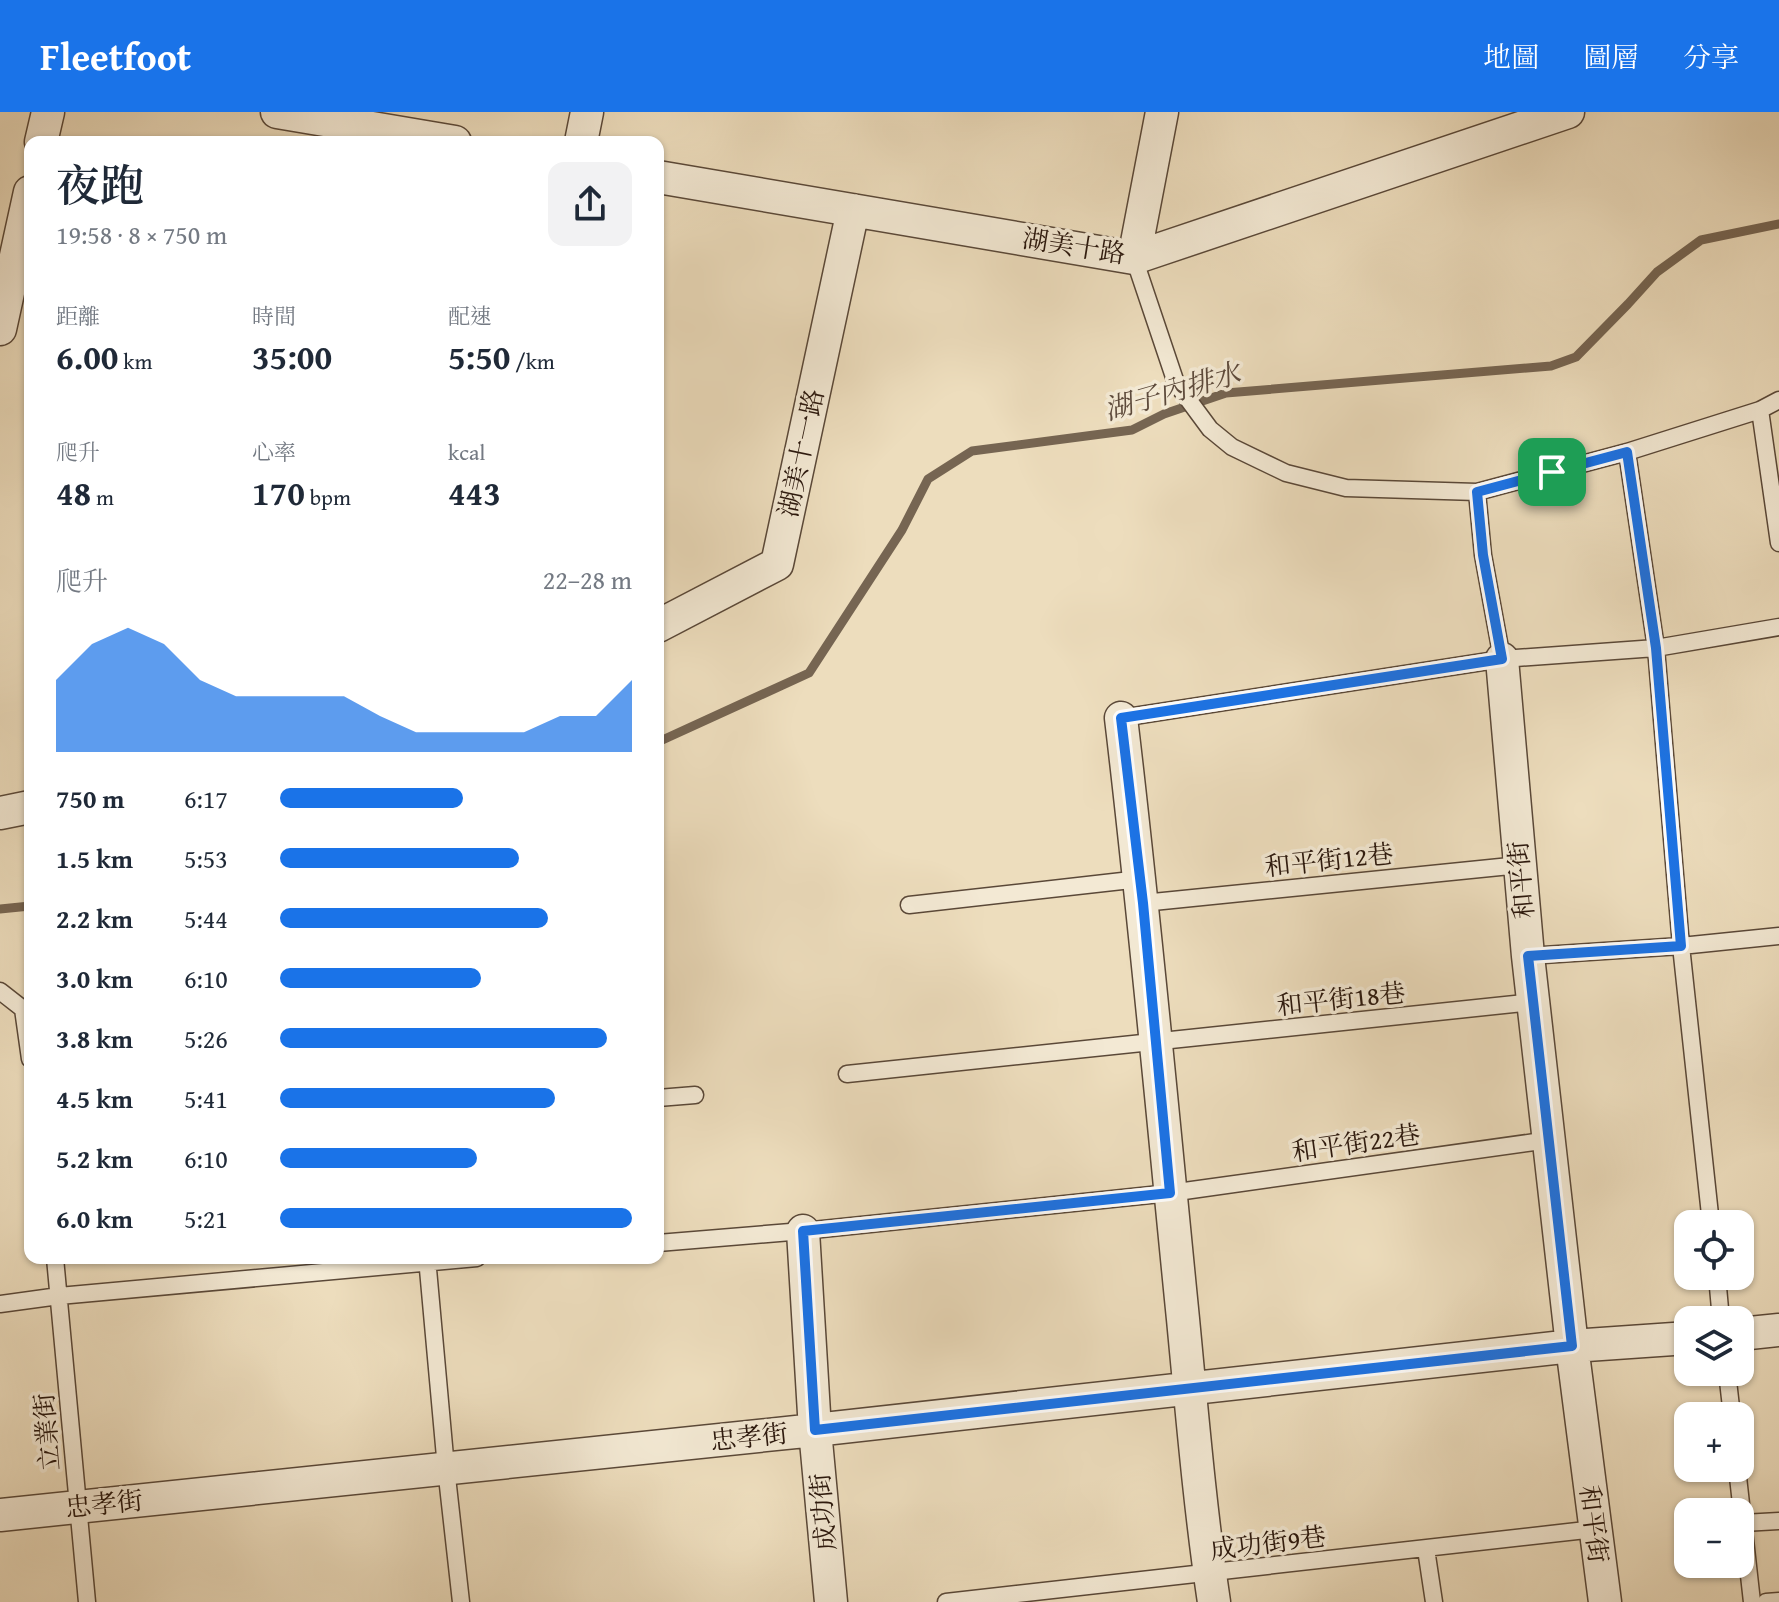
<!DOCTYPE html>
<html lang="zh-TW">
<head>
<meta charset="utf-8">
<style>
	:root { --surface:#fff; --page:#f2f2f3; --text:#1f2937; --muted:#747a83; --accent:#1a73e8 }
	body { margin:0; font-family:"Gentium Book Plus","Noto Serif TC",serif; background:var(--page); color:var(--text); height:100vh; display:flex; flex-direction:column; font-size:30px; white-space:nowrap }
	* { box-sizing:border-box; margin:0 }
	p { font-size:26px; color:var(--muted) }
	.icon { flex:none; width:44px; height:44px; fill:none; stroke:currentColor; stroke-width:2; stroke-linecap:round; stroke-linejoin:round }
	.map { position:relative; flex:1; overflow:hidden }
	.sheet { position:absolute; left:24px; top:24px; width:640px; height:1128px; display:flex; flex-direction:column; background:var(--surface); border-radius:16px; box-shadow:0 2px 6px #0004 }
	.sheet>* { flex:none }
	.tools { position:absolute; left:1674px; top:1098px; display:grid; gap:16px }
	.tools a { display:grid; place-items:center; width:80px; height:80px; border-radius:16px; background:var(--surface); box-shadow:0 2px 6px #0004; font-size:40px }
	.pin { position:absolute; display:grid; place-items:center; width:68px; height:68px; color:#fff; margin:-34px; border-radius:16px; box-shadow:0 4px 12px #0006 }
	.round { display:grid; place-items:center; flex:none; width:84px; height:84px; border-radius:16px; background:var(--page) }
	.head { display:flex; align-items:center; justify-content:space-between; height:136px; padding:0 32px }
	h1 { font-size:44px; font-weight:600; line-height:60px }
	.stats { display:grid; grid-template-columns:repeat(3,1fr); gap:12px; height:136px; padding:8px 32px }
	.stats div { display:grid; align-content:center }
	.stats b { font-size:34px; font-weight:600 }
	.stats small { font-size:22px; font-weight:400 }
	.stats p { font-size:22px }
	.chart { height:224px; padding:16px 32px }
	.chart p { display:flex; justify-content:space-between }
	.chart svg { width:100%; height:144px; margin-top:8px; fill:var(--accent); opacity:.7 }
	ul { padding:0 32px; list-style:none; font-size:26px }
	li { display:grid; grid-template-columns:128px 96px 1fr; align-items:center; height:60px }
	li i { height:20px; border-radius:10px; background:var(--accent) }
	header { display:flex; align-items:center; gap:48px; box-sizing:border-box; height:112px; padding:0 40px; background:var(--accent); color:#fff }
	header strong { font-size:38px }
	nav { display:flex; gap:44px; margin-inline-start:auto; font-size:28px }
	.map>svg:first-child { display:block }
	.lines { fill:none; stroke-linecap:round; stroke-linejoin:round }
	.stream { stroke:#766552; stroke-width:9 }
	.lane-casing { stroke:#5a4838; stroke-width:19 }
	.street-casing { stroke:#5a4838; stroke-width:35 }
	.lane { stroke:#f3e9d4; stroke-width:16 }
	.street { stroke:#f3e9d4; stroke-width:32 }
	.route-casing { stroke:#fff; stroke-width:16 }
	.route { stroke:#1a73e8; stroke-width:10 }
	.labels { text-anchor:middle; stroke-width:7; stroke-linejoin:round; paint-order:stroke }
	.street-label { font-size:26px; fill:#29160c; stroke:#f3e9d4 }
	.water-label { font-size:28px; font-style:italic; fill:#5d4a3b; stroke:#f3e9d4 }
</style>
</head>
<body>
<header>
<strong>Fleetfoot</strong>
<nav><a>地圖</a><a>圖層</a><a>分享</a></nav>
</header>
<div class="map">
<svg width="1779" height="1490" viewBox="0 0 1779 1490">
	<rect width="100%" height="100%" fill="#edddbd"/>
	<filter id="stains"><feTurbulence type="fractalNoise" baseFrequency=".0025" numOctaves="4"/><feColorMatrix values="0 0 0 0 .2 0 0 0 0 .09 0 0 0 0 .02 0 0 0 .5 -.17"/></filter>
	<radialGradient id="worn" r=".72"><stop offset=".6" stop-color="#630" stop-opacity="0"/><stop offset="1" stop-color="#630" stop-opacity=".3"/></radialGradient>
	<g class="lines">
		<path class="stream" d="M 658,630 L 809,561 L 902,418 L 928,367 L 972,339 L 1132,318 L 1164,302 L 1226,281 L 1551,254 L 1576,245 L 1628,192 L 1657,160 L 1701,128 L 1779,112
			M 0,797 L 30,794"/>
		<defs>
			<path id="lane" d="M 1134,146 L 1176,271 L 1210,317 L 1232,335 L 1286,361 L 1346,376 L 1477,380 L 1627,340 L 1760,298 L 1779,288
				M 1760,298 L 1779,431
				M 1627,340 L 1656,536 L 1681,834 L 1711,1112
				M 1477,380 L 1483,443 L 1502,547
				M 1121,606 L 1502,547 L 1656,536 L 1779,515
				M 1143,791 L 1520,753
				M 909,793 L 1140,767
				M 1528,844 L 1681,834 L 1779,824
				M 0,879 L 23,897 L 30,896
				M 23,897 L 30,947
				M 847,962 L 1533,890
				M 658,986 L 695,983
				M 658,1131 L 803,1119 L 1170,1081 L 1549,1028
				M 55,1146 L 87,1490
				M 427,1146 L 446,1356 L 461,1490
				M 1717,1164 L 1721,1208
				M 0,1192 L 59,1184 L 477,1146
				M 1727,1260 L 1732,1304
				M 1737,1356 L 1752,1490
				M 1743,1411 L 1779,1409
				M 1426,1437 L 1434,1490
				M 946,1490 L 1595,1417
				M 1766,1490 L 1779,1489"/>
			<path id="street" d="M 277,0 L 455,30
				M 41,30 L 48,0
				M 581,30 L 587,0
				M 658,65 L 1134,146 L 1568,0
				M 1134,146 L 1162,0
				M 0,217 L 30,80
				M 658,514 L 777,452 L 853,98
				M 1502,547 L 1528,844 L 1572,1234 L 1605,1490
				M 1121,606 C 1145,806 1163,1007 1183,1207 C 1192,1301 1200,1397 1214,1490
				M 0,701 L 30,695
				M 803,1119 L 815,1318 L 831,1490
				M 1740,1222 L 1779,1218
				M 0,1403 L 815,1318 L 1572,1234 L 1688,1226"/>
		</defs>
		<use href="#lane" class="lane-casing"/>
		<use href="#street" class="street-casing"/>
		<use href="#lane" class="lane"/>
		<use href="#street" class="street"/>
	</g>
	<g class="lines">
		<defs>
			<path id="route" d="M 1627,340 L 1656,536 L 1681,834 L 1528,844 L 1572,1234 L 815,1318 L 803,1119 L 1170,1081 L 1143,791 L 1121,606 L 1502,547 L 1483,443 L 1477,380 Z"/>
		</defs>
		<use href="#route" class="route-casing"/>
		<use href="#route" class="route"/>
	</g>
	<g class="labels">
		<g class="street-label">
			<text transform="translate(1074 134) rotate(9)" y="9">湖美十路</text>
			<text transform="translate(801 341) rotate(-78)" y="9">湖美十一路</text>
			<text transform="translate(1329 748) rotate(-6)" y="9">和平街12巷</text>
			<text transform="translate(1521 768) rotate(-95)" y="9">和平街</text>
			<text transform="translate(1341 887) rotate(-6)" y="9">和平街18巷</text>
			<text transform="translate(1356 1031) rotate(-8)" y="9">和平街22巷</text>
			<text transform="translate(47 1320) rotate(-95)" y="9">立業街</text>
			<text transform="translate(749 1325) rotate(-6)" y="9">忠孝街</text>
			<text transform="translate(104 1392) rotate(-6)" y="9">忠孝街</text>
			<text transform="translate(823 1400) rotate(-95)" y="9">成功街</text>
			<text transform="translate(1594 1412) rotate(83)" y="9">和平街</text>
			<text transform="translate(1268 1431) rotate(-7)" y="9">成功街9巷</text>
		</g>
		<g class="water-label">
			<text transform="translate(1172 279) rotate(-16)" y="10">湖子內排水</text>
		</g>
	</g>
	<rect width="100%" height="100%" filter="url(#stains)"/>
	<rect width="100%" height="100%" fill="url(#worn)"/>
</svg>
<div class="tools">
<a><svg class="icon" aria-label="locate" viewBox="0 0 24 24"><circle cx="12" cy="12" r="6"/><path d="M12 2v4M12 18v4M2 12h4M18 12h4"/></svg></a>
<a><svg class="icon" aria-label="layers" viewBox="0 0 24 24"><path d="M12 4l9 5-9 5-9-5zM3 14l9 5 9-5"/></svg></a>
<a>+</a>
<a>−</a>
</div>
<div class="pin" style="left:1552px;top:360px;background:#1e9e55"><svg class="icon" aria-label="arrive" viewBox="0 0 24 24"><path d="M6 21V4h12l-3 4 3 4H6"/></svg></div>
<section class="sheet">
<div class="head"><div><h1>夜跑</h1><p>19:58 · 8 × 750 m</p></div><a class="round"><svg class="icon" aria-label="share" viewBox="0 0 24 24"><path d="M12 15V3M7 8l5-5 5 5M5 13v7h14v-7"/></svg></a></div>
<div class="stats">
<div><p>距離</p><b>6.00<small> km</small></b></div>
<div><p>時間</p><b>35:00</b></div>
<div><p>配速</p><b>5:50<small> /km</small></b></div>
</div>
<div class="stats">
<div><p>爬升</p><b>48<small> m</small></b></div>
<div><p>心率</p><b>170<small> bpm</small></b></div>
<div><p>kcal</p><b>443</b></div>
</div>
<div class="chart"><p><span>爬升</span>22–28 m</p>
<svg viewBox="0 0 160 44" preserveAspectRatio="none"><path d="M0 44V22L10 11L20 6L30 11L40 22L50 27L60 27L70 27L80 27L90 33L100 38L110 38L120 38L130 38L140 33L150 33L160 22V44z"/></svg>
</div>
<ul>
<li><b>750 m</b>6:17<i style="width:52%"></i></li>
<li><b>1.5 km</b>5:53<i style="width:68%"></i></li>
<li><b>2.2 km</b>5:44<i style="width:76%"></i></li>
<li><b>3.0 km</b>6:10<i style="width:57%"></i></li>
<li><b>3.8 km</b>5:26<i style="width:93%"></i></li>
<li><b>4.5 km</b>5:41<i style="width:78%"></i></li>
<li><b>5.2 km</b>6:10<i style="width:56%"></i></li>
<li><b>6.0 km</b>5:21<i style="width:100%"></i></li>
</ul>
</section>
</div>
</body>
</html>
